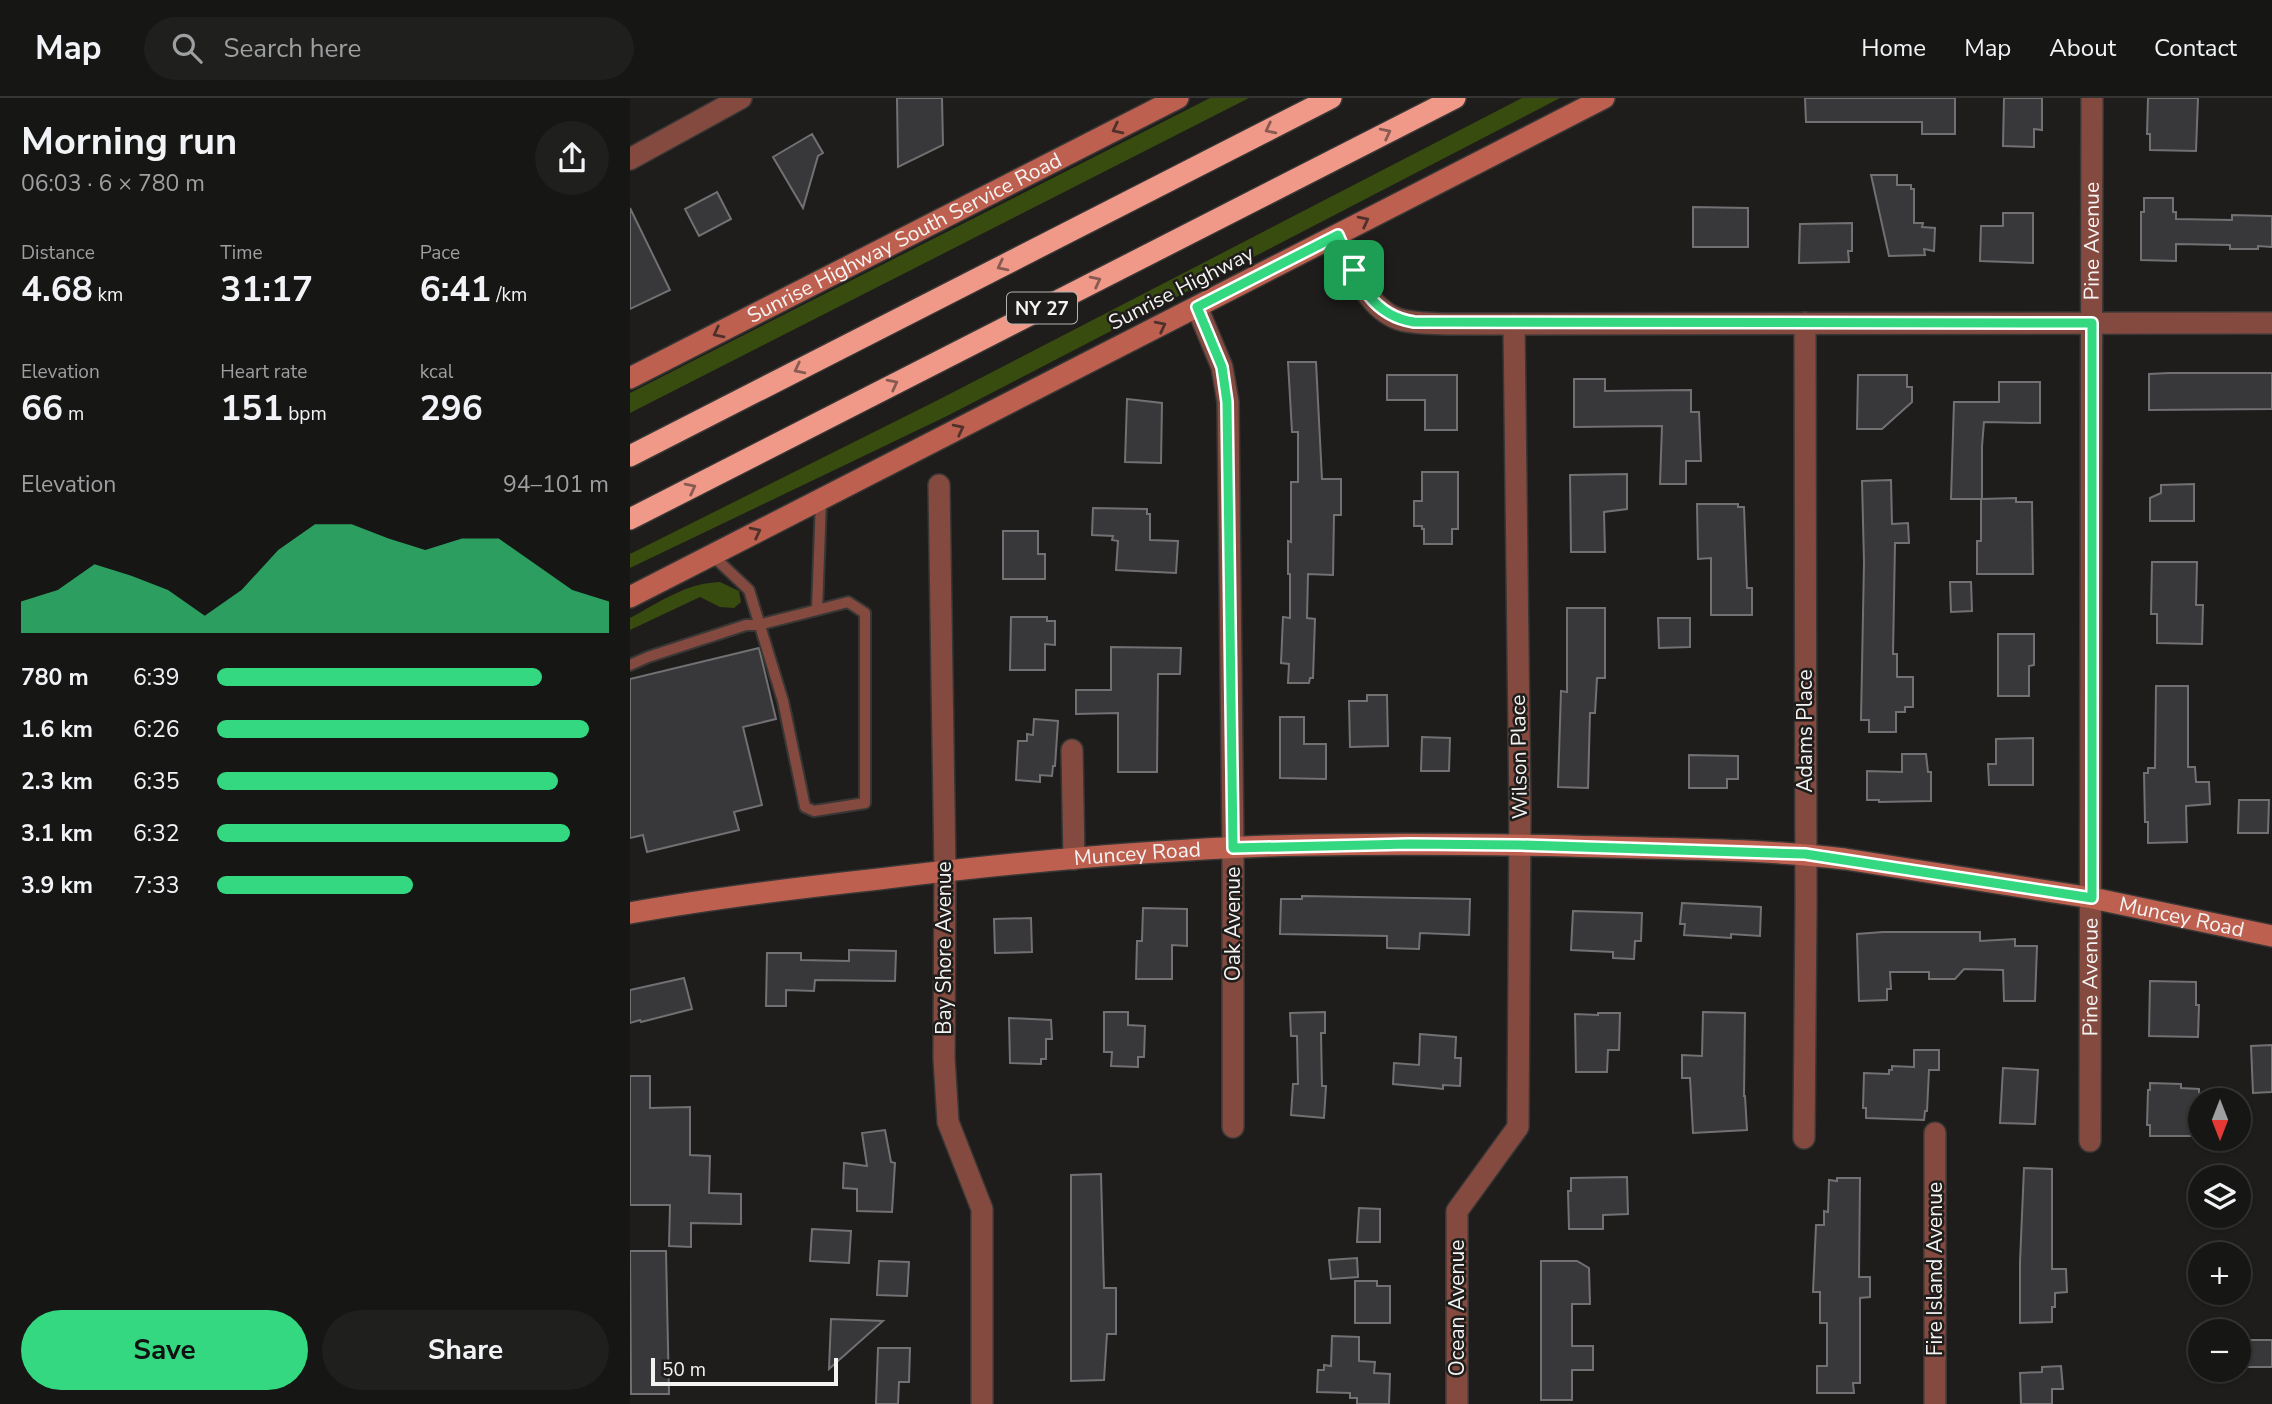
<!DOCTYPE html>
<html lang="en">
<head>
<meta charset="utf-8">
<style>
	:root { --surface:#161614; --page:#1f1f1d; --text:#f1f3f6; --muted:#9e9fa0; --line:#353534; --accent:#34d881 }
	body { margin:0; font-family:"Nunito Sans",sans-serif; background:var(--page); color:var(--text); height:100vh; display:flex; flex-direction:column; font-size:26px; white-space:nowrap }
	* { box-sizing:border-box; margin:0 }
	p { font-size:23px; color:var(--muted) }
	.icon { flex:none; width:38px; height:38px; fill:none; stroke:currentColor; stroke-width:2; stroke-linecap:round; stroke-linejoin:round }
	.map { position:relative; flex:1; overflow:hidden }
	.details { display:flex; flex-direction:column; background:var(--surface); width:630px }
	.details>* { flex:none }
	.needle { width:46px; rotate:180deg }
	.controls { position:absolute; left:1558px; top:990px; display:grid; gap:14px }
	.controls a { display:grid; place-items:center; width:63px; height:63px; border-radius:50%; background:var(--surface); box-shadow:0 2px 5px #0004,0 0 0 2px var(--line); font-size:35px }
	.scale { position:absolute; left:21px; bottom:18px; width:187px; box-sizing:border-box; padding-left:7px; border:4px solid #f4f3f1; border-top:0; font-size:19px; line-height:24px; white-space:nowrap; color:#f4f3f1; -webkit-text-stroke:5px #1e1d1b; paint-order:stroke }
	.pin { position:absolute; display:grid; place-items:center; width:60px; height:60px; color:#fff; margin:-30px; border-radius:14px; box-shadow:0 4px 10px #0006 }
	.round { display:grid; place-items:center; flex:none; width:74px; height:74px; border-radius:37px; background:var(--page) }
	.head { display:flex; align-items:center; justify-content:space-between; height:119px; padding:0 21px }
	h1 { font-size:38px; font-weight:700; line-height:52px }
	.figures { display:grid; grid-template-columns:repeat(3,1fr); gap:10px; height:119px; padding:7px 21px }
	.figures div { display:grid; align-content:center }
	.figures b { font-size:35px; font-weight:700 }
	.figures small { font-size:19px; font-weight:400 }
	.figures p { font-size:19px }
	.chart { height:196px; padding:14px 21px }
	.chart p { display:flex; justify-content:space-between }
	.chart svg { width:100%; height:126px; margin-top:7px; fill:var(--accent); opacity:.7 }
	.cta { display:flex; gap:14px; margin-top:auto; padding:14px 21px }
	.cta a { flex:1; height:80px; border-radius:42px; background:var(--accent); color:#111; font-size:28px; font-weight:700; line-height:80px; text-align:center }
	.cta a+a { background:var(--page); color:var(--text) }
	ul { padding:0 21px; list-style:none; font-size:23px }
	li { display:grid; grid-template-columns:112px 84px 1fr; align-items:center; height:52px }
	li i { height:18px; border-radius:9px; background:var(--accent) }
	header { display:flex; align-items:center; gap:42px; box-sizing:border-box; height:98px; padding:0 35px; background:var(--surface); border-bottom:2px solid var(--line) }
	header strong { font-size:33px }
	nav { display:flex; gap:38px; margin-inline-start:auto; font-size:24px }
	.search { width:490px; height:63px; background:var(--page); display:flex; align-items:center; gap:18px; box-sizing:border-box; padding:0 24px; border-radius:38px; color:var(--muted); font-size:26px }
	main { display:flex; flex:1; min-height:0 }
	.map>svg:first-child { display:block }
	.green { fill:#384c0f }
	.building { fill:#38373a; stroke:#717073; stroke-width:2 }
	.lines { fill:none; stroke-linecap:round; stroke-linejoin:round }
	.lane-casing { stroke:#383735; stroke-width:14 }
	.street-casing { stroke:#383735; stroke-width:24 }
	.secondary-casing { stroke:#383735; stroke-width:24 }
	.highway-casing { stroke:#383735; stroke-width:24 }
	.lane { stroke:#844a3f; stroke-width:10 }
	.street { stroke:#844a3f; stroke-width:21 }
	.secondary { stroke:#be6050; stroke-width:21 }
	.highway { stroke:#f19989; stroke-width:21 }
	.oneway { stroke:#4e312b }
	.oneway2 { stroke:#885b52 }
	.route-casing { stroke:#fff; stroke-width:14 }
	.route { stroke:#34d881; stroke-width:9 }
	.labels { text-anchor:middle; stroke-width:5; stroke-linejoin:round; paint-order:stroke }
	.shield { fill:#1e1d1b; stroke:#b4b3b1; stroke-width:2 }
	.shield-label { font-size:19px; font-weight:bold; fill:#f4f3f1 }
	.street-label { font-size:21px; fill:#f4f3f1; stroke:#1e1d1b }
</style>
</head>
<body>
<header>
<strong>Map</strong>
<div class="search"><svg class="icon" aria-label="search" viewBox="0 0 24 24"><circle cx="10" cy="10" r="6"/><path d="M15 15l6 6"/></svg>Search here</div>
<nav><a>Home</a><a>Map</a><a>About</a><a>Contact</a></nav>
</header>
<main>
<section class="details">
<div class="head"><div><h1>Morning run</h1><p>06:03 · 6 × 780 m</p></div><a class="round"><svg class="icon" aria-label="share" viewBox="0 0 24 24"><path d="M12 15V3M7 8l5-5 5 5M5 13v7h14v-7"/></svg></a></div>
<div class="figures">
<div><p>Distance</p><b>4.68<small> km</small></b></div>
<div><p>Time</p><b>31:17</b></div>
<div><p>Pace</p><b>6:41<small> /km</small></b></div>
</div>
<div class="figures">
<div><p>Elevation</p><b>66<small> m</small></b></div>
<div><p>Heart rate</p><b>151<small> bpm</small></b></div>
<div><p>kcal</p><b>296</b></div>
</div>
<div class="chart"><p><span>Elevation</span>94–101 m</p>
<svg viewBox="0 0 160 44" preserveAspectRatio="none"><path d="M0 44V33L10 29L20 20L30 24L40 29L50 38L60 29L70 15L80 6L90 6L100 11L110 15L120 11L130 11L140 20L150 29L160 33V44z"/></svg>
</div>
<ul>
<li><b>780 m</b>6:39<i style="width:83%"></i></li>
<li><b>1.6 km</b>6:26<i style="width:95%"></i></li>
<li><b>2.3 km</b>6:35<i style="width:87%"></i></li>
<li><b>3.1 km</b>6:32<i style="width:90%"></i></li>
<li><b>3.9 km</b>7:33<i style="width:50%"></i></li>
</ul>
<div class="cta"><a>Save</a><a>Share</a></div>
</section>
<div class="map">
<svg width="1642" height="1306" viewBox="0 0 1642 1306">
	<rect width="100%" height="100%" fill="#1e1d1b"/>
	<path class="green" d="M 580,0 L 619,0 L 0,315 L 0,295 Z
		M 892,0 L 930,0 L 317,318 L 0,470 L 0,456 L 308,302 Z
		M 90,484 L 109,493 L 111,504 L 104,510 L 90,509 L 70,499 L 0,532 L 0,520 C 30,504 56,485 90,484 Z"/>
	<path class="building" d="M 267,0 L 312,0 L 313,47 L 268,69 Z
		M 1175,0 L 1325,0 L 1325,36 L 1292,36 L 1292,24 L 1176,24 Z
		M 1374,0 L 1412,0 L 1412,32 L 1404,31 L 1404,49 L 1373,48 Z
		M 1518,0 L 1568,0 L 1566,53 L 1520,52 L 1520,36 L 1517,36 Z
		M 182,36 L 193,55 L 188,58 L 173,110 L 143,59 Z
		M 1241,77 L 1267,77 L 1267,87 L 1281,87 L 1281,91 L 1284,91 L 1284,125 L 1293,125 L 1292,129 L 1305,130 L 1304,153 L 1294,151 L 1295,157 L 1259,158 Z
		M 87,94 L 101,121 L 69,138 L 55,111 Z
		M 1514,100 L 1543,100 L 1543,114 L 1546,114 L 1546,121 L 1602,122 L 1602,117 L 1642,118 L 1642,149 L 1628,148 L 1628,151 L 1600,151 L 1600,147 L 1546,146 L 1546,163 L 1511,162 L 1511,114 L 1514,114 Z
		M 1063,109 L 1118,110 L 1118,149 L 1063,149 Z
		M 0,110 L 40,192 L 0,211 Z
		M 1373,115 L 1403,115 L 1403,165 L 1350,163 L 1351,128 L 1373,128 Z
		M 1222,125 L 1222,153 L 1218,153 L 1219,164 L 1169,165 L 1170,126 Z
		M 658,264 L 686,264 L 692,381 L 711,381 L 711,417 L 704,417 L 703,477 L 678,476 L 677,520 L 685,521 L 683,580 L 680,580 L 679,585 L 658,585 L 659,566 L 651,565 L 653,519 L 660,520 L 660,476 L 658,476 L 658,443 L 661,444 L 661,384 L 668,384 L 668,334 L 662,334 Z
		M 1539,275 L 1642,275 L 1642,311 L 1519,312 L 1519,276 Z
		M 757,277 L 827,277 L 827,332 L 795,332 L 795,302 L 757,302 Z
		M 1228,277 L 1277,277 L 1277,289 L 1282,289 L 1282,304 L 1252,331 L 1227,331 Z
		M 944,281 L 975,281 L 975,293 L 1061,292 L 1061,314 L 1069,314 L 1071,363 L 1056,363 L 1056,386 L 1030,386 L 1032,328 L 944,329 Z
		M 1369,284 L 1410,284 L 1410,325 L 1354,324 L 1352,348 L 1352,401 L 1386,400 L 1386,404 L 1402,404 L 1403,476 L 1347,476 L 1347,443 L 1351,443 L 1351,401 L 1321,401 L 1324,304 L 1369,304 Z
		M 497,301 L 532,305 L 531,365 L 495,364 Z
		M 792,374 L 828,374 L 828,431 L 822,431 L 822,446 L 794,446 L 794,431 L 792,431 L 792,428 L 784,428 L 784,403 L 792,403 Z
		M 997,376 L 997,411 L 974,414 L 975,454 L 941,454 L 940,377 Z
		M 1261,382 L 1262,426 L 1278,425 L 1279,445 L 1265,445 L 1263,556 L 1267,556 L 1267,579 L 1283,579 L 1283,609 L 1275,609 L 1275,614 L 1266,614 L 1266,634 L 1239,634 L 1239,622 L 1231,622 L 1234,464 L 1232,383 Z
		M 1564,386 L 1564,423 L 1520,423 L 1520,400 L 1531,395 L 1531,387 Z
		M 1067,406 L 1108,406 L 1108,409 L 1114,409 L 1117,490 L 1122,490 L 1122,517 L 1081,517 L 1081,460 L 1068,461 Z
		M 463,410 L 517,411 L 517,416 L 520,416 L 520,442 L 548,443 L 546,475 L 486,472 L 488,443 L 482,442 L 483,438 L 462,437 Z
		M 373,433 L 408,433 L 408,456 L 415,456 L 415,481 L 373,481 Z
		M 1522,464 L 1567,464 L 1566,507 L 1573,507 L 1572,546 L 1527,545 L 1527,516 L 1521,516 Z
		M 1320,484 L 1341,484 L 1342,513 L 1321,514 Z
		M 937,510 L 975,510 L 975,580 L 967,580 L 965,615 L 960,615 L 958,690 L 928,689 L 931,593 L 937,594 Z
		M 381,519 L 417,519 L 417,523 L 425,523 L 425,547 L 415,546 L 415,572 L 380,572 Z
		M 1028,520 L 1060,520 L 1060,549 L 1029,550 Z
		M 1368,536 L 1404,536 L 1404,567 L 1399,568 L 1399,598 L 1368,598 Z
		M 481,549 L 551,550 L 550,576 L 528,576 L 527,674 L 488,674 L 488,615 L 446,616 L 446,592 L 481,592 Z
		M 129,550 L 146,621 L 113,629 L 132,707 L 104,714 L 109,732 L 17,754 L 13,737 L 0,740 L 0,581 Z
		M 1526,588 L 1558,588 L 1558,669 L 1565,669 L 1566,684 L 1579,684 L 1580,706 L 1556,708 L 1557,744 L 1518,745 L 1518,724 L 1515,724 L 1514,675 L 1518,675 L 1518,670 L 1525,670 Z
		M 737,597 L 757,597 L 758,648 L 720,649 L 719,603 L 737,603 Z
		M 650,619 L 674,619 L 674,646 L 696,646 L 696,681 L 650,680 Z
		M 404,621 L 428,623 L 425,668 L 423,668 L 422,678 L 410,677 L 410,684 L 386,682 L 388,643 L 397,643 L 397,636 L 403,637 Z
		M 792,639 L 820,640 L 819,673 L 791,673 Z
		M 1403,640 L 1403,687 L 1359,687 L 1358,666 L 1366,666 L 1366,641 Z
		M 1272,656 L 1296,656 L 1298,674 L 1301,674 L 1301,703 L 1249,704 L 1249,702 L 1237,702 L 1237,673 L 1272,674 Z
		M 1059,657 L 1108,658 L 1108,681 L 1097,681 L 1097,690 L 1059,690 Z
		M 1609,702 L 1639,702 L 1638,735 L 1608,735 Z
		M 672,798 L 840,801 L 839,837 L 790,835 L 789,851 L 757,850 L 757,838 L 650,836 L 651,801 L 672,801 Z
		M 1052,805 L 1131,809 L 1130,838 L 1101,836 L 1101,840 L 1054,837 L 1055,826 L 1050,826 Z
		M 513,810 L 557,811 L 557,848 L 542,847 L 542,881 L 506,881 L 507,843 L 512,843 Z
		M 943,813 L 1012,815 L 1011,843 L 1005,843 L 1004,861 L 983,860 L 983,854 L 941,852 Z
		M 401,820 L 402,854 L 365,855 L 364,821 Z
		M 1253,834 L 1350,834 L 1350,843 L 1385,841 L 1385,848 L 1407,848 L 1405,903 L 1374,903 L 1373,872 L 1334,871 L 1325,881 L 1299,881 L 1299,874 L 1260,874 L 1261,891 L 1257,891 L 1257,902 L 1229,903 L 1227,836 Z
		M 219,852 L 266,853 L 265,883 L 185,882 L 184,893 L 156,892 L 156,908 L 136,908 L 137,855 L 171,855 L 171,862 L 219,863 Z
		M 54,880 L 62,911 L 11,924 L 10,922 L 0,925 L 0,892 Z
		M 1520,883 L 1566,884 L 1566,907 L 1569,907 L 1568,939 L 1519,938 Z
		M 474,914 L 498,914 L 498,927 L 515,928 L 514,959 L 508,959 L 508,969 L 481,968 L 482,954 L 474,954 Z
		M 695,914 L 695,935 L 691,935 L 692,988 L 696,988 L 694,1020 L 661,1017 L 663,986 L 668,986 L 667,938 L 661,938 L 660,915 Z
		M 1073,914 L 1115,915 L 1114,998 L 1115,998 L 1117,1032 L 1063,1035 L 1060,980 L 1052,980 L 1052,957 L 1072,958 Z
		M 968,915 L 990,915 L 989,952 L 978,952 L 977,974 L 946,974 L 945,916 L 968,917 Z
		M 379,920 L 421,922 L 422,941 L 416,941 L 416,961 L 411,961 L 411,966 L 380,965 Z
		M 790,936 L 826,939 L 825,960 L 831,960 L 830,988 L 813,987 L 813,991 L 763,986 L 764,965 L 789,967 Z
		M 1642,947 L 1642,994 L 1623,995 L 1621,948 Z
		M 1284,952 L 1309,952 L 1309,972 L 1299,972 L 1297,1013 L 1295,1013 L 1294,1022 L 1236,1020 L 1236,1010 L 1233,1010 L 1234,975 L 1259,976 L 1259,972 L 1262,972 L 1262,968 L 1284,969 Z
		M 1373,970 L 1408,972 L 1405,1026 L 1370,1025 Z
		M 0,978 L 20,978 L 20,1010 L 60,1009 L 60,1057 L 80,1058 L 79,1095 L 111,1096 L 111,1126 L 61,1125 L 61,1149 L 39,1148 L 40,1107 L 0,1107 Z
		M 1520,985 L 1551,986 L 1551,990 L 1569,991 L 1569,1038 L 1520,1038 L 1520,1027 L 1517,1027 L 1518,992 L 1520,992 Z
		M 255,1032 L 261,1064 L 265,1065 L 262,1114 L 227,1113 L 227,1091 L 213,1090 L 214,1065 L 237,1068 L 232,1035 Z
		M 1394,1070 L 1422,1071 L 1422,1171 L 1436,1171 L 1437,1194 L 1425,1195 L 1425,1209 L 1422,1209 L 1422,1224 L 1390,1225 L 1390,1164 Z
		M 471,1076 L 474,1190 L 486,1190 L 486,1236 L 477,1236 L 474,1282 L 441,1283 L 441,1077 Z
		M 997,1079 L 998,1116 L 973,1117 L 973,1131 L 939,1131 L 938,1093 L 941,1093 L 941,1080 Z
		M 1207,1080 L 1230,1080 L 1229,1179 L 1240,1179 L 1240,1199 L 1230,1200 L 1230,1285 L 1223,1285 L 1224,1295 L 1187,1295 L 1187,1268 L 1197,1268 L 1197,1225 L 1190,1225 L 1190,1194 L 1183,1194 L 1186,1127 L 1194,1127 L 1194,1113 L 1198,1114 L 1199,1082 L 1207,1083 Z
		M 729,1110 L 750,1111 L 750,1144 L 727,1144 Z
		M 182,1131 L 221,1133 L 219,1165 L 180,1163 Z
		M 0,1153 L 36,1153 L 39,1296 L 1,1296 Z
		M 727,1160 L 728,1179 L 701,1181 L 699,1162 Z
		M 249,1163 L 279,1164 L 277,1198 L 247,1197 Z
		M 911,1163 L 947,1163 L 959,1170 L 960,1206 L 942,1206 L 942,1248 L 963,1248 L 963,1272 L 942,1272 L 942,1302 L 911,1302 Z
		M 725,1183 L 747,1183 L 747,1188 L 760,1188 L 760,1225 L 725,1225 Z
		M 201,1221 L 253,1223 L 199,1271 Z
		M 702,1238 L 729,1239 L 729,1263 L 745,1264 L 744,1275 L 760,1276 L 759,1306 L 727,1306 L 727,1300 L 720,1300 L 720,1295 L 687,1294 L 688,1272 L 694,1272 L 694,1267 L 701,1268 Z
		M 1615,1242 L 1642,1242 L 1642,1269 L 1615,1269 Z
		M 248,1250 L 280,1250 L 279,1284 L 269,1284 L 268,1306 L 246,1306 Z
		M 1431,1268 L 1433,1291 L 1422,1291 L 1422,1306 L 1391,1306 L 1390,1275 L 1412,1274 L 1412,1269 Z"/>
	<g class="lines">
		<defs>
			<path id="lane" d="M 82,457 L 119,492 L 153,603 L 175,709 L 184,713 L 235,705 L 235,515 L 218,504 L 187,512
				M 0,567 L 18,559 L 116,527 L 128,527 L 187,512 L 191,402"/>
			<g id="street">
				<path d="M 0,61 L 111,0"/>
				<path d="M 708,137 C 722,166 734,208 768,221 C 783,226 801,225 817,226 L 1642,225"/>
				<path d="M 567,209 L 592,269 L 598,304 L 603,750 L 603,1029"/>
				<path d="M 309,387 L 315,773 L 314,960 L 318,1024 L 352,1111 L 352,1306"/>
				<path d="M 442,652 L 444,761"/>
				<path d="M 1305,1035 L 1305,1306"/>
				<path d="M 1174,1040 L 1176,805 L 1175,225"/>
				<path id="s1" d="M 1460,1043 L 1462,0"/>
				<path d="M 827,1306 L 827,1113 L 888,1029 L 890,715 L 884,226"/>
			</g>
			<g id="secondary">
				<path id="s2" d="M 0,280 L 548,0"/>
				<path d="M 0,499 L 974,0"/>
				<path id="s3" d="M 0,815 C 82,800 166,790 249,781 C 378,765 509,753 639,748 C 739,745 839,746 939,748 C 1031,751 1123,750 1215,761 L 1462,800 L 1642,838"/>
			</g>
			<path id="highway" d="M 0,358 L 701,0
				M 0,421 L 825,0"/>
		</defs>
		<use href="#lane" class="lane-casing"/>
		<use href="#street" class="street-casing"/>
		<use href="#secondary" class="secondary-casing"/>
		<use href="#highway" class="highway-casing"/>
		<use href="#lane" class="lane"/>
		<use href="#street" class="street"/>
		<use href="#secondary" class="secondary"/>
		<use href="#highway" class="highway"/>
	</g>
	<defs><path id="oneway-chevron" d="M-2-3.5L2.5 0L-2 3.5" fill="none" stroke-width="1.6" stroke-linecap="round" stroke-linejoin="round" transform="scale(1.75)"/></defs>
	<g class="oneway">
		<use href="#oneway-chevron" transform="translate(487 31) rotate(153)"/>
		<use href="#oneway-chevron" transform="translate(734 123) rotate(-27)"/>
		<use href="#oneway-chevron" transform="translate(531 228) rotate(-27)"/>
		<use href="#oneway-chevron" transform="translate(88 235) rotate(153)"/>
		<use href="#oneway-chevron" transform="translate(329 331) rotate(-27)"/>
		<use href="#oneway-chevron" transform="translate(126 434) rotate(-27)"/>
	</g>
	<g class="oneway2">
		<use href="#oneway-chevron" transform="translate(640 31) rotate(153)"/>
		<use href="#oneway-chevron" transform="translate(756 35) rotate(-27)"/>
		<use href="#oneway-chevron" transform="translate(372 168) rotate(153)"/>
		<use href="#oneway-chevron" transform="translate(466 183) rotate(-27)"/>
		<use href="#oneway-chevron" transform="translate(169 271) rotate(153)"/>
		<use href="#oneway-chevron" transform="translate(263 286) rotate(-27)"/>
		<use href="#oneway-chevron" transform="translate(61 390) rotate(-27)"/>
	</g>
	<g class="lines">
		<defs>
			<path id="route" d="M 708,137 C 725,175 737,217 784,224 L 1462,225 L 1462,800 L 1175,756 L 890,747 L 779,746 L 603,750 L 597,304 L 592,269 L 567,209 Z"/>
		</defs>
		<use href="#route" class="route-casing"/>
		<use href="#route" class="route"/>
	</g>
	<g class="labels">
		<rect class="shield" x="377" y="194.5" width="70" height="31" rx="5"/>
		<g class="shield-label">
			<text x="412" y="217">NY 27</text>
		</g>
		<g class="street-label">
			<text dy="7" stroke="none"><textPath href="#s2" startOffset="308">Sunrise Highway South Service Road</textPath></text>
			<text dy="7" stroke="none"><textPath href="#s1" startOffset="900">Pine Avenue</textPath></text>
			<text transform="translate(551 190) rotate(-27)" y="7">Sunrise Highway</text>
			<text transform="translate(1175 633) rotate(-90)" y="7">Adams Place</text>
			<text transform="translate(889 659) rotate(-91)" y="7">Wilson Place</text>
			<text dy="7" stroke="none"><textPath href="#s3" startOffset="511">Muncey Road</textPath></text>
			<text dy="7" stroke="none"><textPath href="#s3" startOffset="1561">Muncey Road</textPath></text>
			<text transform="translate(603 826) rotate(-90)" y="7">Oak Avenue</text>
			<text transform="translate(314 850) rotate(-90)" y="7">Bay Shore Avenue</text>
			<text dy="7" stroke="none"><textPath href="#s1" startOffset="164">Pine Avenue</textPath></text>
			<text transform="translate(1305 1171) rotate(-90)" y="7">Fire Island Avenue</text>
			<text transform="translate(827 1210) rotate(-90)" y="7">Ocean Avenue</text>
		</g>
	</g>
</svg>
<div class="controls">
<a><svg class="needle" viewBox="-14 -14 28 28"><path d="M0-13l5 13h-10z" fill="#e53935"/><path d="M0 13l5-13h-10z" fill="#9e9fa0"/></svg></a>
<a><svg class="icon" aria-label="layers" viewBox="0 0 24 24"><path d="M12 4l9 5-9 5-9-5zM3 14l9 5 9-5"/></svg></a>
<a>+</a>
<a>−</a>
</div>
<div class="scale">50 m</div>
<div class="pin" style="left:724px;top:172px;background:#1e9e55"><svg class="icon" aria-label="arrive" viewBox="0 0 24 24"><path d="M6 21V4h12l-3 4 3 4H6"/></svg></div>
</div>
</main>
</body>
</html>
